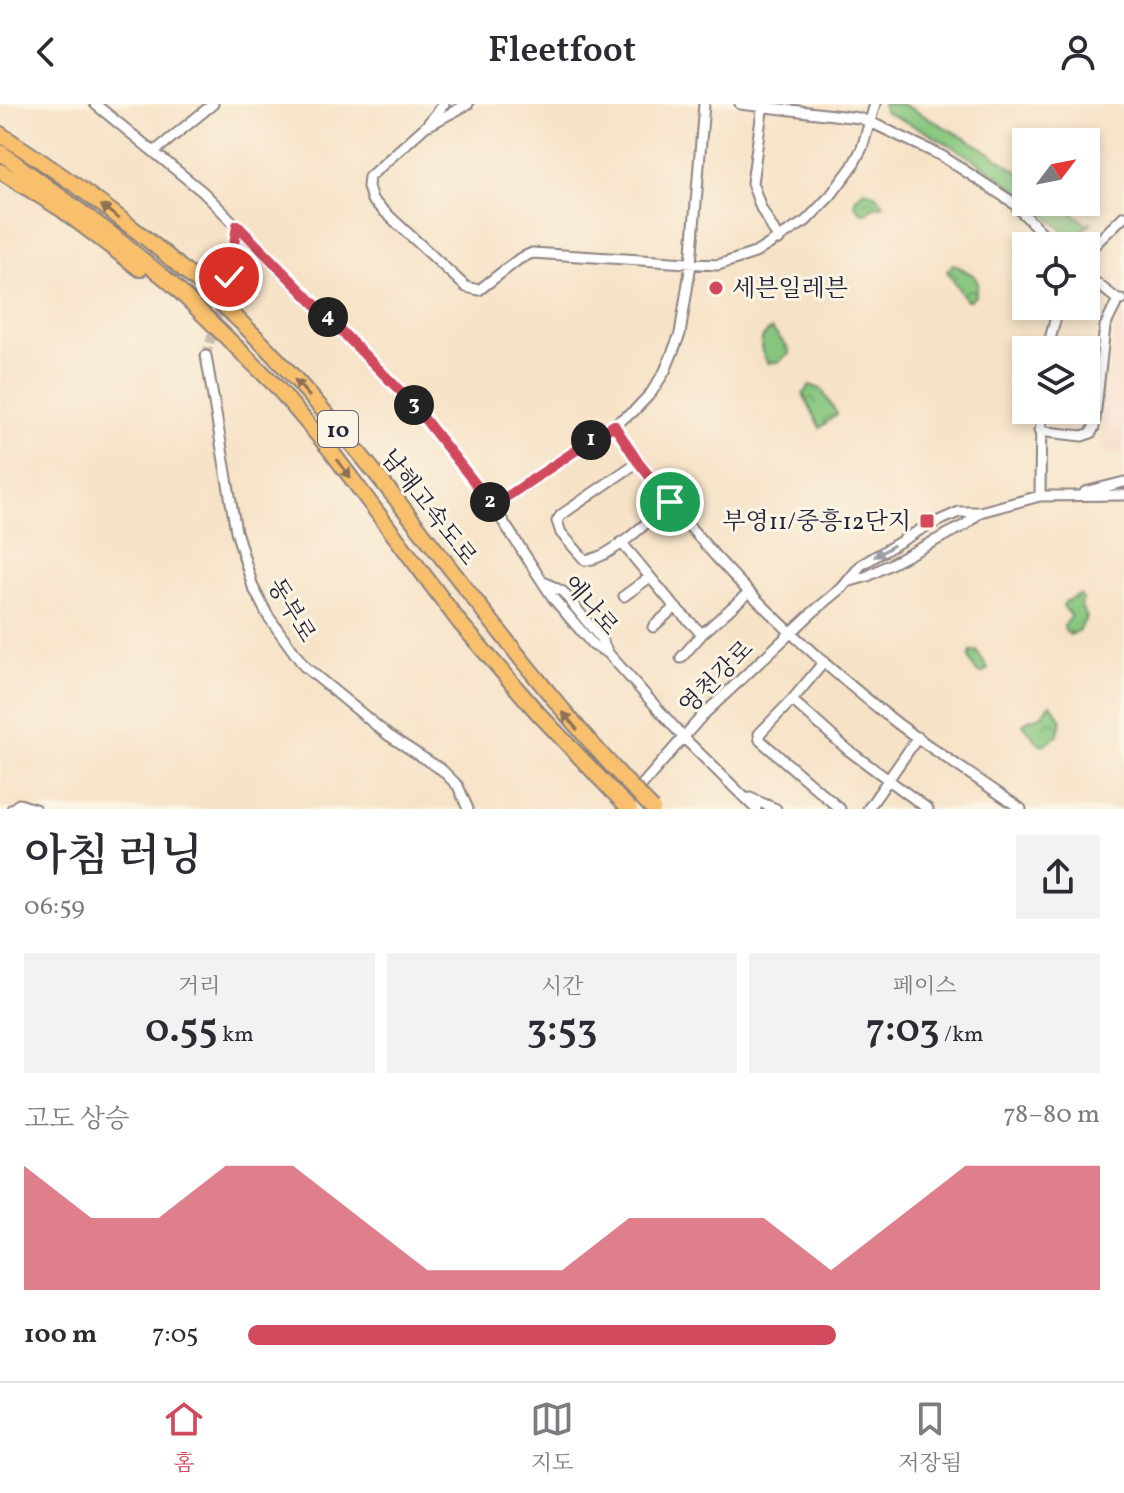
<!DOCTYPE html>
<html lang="ko">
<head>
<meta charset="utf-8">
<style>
	:root { --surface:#fff; --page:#f2f2f3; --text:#2b2b33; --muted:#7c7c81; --line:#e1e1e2; --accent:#d1495b }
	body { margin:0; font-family:Vollkorn,"Noto Serif KR",serif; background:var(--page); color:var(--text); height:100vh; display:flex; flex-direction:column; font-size:30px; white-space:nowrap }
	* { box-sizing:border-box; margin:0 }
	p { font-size:26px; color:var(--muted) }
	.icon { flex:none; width:44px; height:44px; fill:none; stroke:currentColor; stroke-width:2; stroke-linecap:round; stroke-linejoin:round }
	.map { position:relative; height:705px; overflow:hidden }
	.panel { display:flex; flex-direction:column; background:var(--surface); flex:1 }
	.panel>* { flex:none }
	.needle { width:52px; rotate:58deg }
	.fabs { position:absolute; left:1012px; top:24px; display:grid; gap:16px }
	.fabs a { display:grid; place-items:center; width:88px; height:88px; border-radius:0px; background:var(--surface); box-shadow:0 4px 12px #0003; font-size:40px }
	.pin { position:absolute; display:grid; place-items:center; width:68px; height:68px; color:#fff; margin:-34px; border:4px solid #fff; border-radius:50%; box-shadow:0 2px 8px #0007 }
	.km { position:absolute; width:40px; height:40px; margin:-20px; border-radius:50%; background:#222; color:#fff; font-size:22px; line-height:40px; text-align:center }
	.round { display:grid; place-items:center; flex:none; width:84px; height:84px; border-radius:0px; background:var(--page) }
	.summary { display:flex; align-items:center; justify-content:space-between; height:136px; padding:0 24px }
	h1 { font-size:44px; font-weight:600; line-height:60px }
	.metrics { display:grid; grid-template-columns:repeat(3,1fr); gap:12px; height:136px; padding:8px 24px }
	.metrics div { display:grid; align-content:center; border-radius:0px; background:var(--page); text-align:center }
	.metrics b { font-size:40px; font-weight:600 }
	.metrics small { font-size:22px; font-weight:400 }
	.metrics p { font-size:22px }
	.chart { height:224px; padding:16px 24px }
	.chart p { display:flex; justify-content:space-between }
	.chart svg { width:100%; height:144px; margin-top:8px; fill:var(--accent); opacity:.7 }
	ul { padding:0 24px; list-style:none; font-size:26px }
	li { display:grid; grid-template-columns:128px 96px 1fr; align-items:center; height:60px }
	li i { height:20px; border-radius:10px; background:var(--accent) }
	header { display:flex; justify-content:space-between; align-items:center; height:104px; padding:0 24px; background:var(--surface); font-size:36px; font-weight:600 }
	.menu { display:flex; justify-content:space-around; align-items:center; height:112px; border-top:2px solid var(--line); background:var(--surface); font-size:22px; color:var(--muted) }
	.menu a { display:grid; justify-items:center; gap:4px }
	.menu .on { color:var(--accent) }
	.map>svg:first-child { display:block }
	.built { fill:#f6d2c4 }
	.green { fill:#86c67e; stroke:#54745c; stroke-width:2 }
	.park { fill:url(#park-crowns); stroke:#54745c; stroke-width:2 }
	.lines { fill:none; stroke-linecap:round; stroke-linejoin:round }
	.minor-tunnel { stroke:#ccbcaa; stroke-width:9; stroke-dasharray:9 4.5; stroke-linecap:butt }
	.minor-casing { stroke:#8c8280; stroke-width:13 }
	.highway-casing { stroke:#8c8280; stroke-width:18 }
	.minor { stroke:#fff; stroke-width:9 }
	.highway { stroke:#f8bf6c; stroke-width:14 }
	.highway-bridge-casing { stroke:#8c8280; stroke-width:18; stroke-linecap:butt }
	.highway-bridge { stroke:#f8bf6c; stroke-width:14 }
	.oneway { fill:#8d7054 }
	.oneway2 { fill:#9c9ca7 }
	.route-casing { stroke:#fff; stroke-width:16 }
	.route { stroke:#d1495b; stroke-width:10 }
	.poi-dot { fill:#d1495b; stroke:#fcf5e5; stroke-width:3 }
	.labels { text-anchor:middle; stroke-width:6; stroke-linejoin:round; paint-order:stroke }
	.shield { fill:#fcf5e5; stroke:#63616e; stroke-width:2 }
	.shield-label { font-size:22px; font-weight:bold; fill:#22223b }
	.poi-label { font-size:24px; fill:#22223b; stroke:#fcf5e5; text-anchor:start }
	.street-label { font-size:24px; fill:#22223b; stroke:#fcf5e5 }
</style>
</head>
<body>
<header><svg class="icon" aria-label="back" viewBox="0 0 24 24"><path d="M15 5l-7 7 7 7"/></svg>Fleetfoot<svg class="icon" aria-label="person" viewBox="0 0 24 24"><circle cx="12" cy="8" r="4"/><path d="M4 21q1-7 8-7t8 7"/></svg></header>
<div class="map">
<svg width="1124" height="705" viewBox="0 0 1124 705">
	<defs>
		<pattern id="park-crowns" width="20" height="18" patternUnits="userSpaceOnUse" patternTransform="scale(2)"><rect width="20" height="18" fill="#86c67e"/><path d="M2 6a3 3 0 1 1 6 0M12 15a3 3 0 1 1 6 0" fill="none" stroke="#6da068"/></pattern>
	</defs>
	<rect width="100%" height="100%" fill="#fcf5e5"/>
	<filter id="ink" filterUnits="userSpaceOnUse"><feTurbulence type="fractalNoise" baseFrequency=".0125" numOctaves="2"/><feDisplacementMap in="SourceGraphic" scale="16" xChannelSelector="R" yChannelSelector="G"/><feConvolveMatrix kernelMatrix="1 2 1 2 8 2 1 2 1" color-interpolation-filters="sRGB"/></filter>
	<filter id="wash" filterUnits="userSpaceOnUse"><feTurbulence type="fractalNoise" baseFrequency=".006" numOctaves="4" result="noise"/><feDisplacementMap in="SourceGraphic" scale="32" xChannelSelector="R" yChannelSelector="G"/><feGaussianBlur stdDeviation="1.8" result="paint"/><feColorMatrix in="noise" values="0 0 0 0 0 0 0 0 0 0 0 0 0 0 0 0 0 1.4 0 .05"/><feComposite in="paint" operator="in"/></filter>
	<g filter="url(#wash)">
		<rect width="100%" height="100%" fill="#f6e2c6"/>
		<path class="built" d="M 1124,209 L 1124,349 L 1101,348 L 1114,226 L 1119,212 Z"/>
		<path class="green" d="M 883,0 L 901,0 L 912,5 L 981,43 L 1026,73 L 1026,94 C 983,58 936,31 885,8 Z
			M 1031,98 L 1060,98 L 1086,120 L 1092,118 L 1076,132 L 1070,133 Z"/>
		<path class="park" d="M 864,86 L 876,91 L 884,101 L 871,104 L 868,109 L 862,109 L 855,101 L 855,95 Z
			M 953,160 L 973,171 L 978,178 L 975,192 L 970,196 L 966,196 L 947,167 Z
			M 772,225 L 789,245 L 789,250 L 778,258 L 768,259 C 759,246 757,233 772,225 Z
			M 810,281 L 821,285 L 837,310 L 820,324 L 803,290 Z
			M 1080,491 L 1083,495 L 1081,503 L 1087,513 L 1078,527 L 1070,531 L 1065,527 L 1064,522 L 1071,512 L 1063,502 L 1066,497 Z
			M 972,547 L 977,547 L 988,565 L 982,570 C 975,568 970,559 969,552 Z
			M 1051,600 L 1062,616 L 1057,632 L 1043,641 L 1038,639 L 1023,620 L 1028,616 L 1041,612 Z"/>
	</g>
	<g filter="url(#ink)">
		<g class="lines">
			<path class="minor-tunnel" d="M 206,252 L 229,173"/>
			<defs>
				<path id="minor" d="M 95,0 L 203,88 L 412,299 L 493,402 L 553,494 L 593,541 L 608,549
					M 444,0 L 426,22 L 369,73 L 368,83 L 372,96 L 466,183 L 479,186 L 519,155 L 532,149 L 718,161 L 755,149 L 806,117 L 831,91 L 852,63 L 862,44 L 875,0
					M 740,0 L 859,14 L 870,18 L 942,52 L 1011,97 L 1055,142
					M 763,0 L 752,79 L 761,104 L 779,136
					M 429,21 L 468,0
					M 154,48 L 213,0
					M 1086,149 L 1124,112
					M 1086,171 L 1118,196 L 1122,196
					M 229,173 L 237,121
					M 1047,246 L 1059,202
					M 206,252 L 236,427 L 253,483 L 268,512 L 304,562 L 388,631 L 442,666 L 458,682 L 468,705
					M 614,321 C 689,437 788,534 897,619 C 937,649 980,676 1021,705
					M 1039,327 L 1082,332 L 1091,329 L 1094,323 L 1105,222 L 1118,196
					M 638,358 L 561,411 L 557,417 L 561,429 L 585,456 C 610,456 650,415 670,398
					M 1085,388 L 1124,378
					M 1040,392 L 1041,306
					M 493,402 L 634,307 L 651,289 L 665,267 L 680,230 L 691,160 L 704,0
					M 621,438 L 675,503 L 702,530
					M 847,478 L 868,472 L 965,421 L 980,408
					M 546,479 L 563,488 L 601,535 L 608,549 L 684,634 L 756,705
					M 624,492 L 650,473
					M 653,523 L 675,503
					M 681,554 L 702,530 L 748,489
					M 824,558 L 792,596 L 759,630 L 760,636 L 840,705
					M 792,596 L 848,646 L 928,705
					M 750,694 L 776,705
					M 622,704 L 702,612 L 813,508 L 842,484 L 861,461 L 925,423 L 959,408 L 980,408 L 1040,392 L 1124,391
					M 12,705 L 19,700 L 35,705
					M 868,705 L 918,633"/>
				<path id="highway" d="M 0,30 C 97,92 198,170 277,255 C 401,387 499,541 623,674
					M 0,48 L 111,130 L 171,179 L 276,282 L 331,347 L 460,519 L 537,608 L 612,687
					M 0,67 L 61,105 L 140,165"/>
			</defs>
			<use href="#minor" class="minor-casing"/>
			<use href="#highway" class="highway-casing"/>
			<use href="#minor" class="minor"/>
			<use href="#highway" class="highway"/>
			<defs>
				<path id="highway-bridge" d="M 623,674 L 653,705
					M 612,687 L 630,705"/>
			</defs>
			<use href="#highway-bridge" class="highway-bridge-casing"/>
			<use href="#highway-bridge" class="highway-bridge"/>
		</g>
		<defs><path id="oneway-solid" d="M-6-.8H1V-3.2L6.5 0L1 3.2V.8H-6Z" transform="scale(2)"/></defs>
		<g class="oneway">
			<use href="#oneway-solid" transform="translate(110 108) rotate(-143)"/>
			<use href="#oneway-solid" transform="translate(302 284) rotate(-131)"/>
			<use href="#oneway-solid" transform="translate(344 365) rotate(54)"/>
			<use href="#oneway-solid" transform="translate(570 617) rotate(-130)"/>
		</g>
		<use class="oneway2" href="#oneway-solid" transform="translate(884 447) rotate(149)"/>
	</g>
	<g class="lines" filter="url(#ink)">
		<defs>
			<path id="route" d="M 229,173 L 237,121 L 412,299 L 493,402 L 614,321 L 638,358 L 670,398"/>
		</defs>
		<use href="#route" class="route-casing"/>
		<use href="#route" class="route"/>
	</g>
	<g class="poi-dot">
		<circle cx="716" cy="184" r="8"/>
		<rect x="919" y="409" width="16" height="16" rx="4"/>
	</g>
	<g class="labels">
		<rect class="shield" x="318" y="307" width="40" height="36" rx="6"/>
		<g class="shield-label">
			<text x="338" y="333">10</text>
		</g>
		<g class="poi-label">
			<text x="732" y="192">세븐일레븐</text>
			<text x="911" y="425" text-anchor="end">부영11/중흥12단지</text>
		</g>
		<g class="street-label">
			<text transform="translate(429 403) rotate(52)" y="8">남해고속도로</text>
			<text transform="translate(591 501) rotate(49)" y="8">에나로</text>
			<text transform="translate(292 506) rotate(59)" y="8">동부로</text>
			<text transform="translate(716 573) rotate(-45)" y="8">영천강로</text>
		</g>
	</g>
</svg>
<div class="fabs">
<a><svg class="needle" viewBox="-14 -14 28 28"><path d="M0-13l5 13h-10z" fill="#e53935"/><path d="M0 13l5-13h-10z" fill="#7c7c81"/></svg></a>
<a><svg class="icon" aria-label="locate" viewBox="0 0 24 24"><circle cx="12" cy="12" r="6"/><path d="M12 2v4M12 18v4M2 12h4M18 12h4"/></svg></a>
<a><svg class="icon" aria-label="layers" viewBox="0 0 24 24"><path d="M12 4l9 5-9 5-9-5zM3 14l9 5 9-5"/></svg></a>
</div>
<div class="pin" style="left:670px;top:398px;background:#1e9e55"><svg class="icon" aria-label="arrive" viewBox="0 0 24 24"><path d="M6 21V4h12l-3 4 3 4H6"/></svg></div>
<div class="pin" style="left:229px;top:173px;background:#d93025"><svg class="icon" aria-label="check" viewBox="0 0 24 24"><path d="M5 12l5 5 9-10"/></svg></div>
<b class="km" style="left:591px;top:336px">1</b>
<b class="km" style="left:490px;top:398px">2</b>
<b class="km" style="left:414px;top:301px">3</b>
<b class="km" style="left:328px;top:213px">4</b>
</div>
<section class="panel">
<div class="summary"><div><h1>아침 러닝</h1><p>06:59</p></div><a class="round"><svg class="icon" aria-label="share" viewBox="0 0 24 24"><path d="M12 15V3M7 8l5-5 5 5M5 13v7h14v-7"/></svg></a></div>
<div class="metrics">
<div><p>거리</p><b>0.55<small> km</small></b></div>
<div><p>시간</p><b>3:53</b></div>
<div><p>페이스</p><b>7:03<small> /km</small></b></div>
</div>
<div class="chart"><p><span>고도 상승</span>78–80 m</p>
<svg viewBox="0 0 160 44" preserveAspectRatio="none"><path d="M0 44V6L10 22L20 22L30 6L40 6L50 22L60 38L70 38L80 38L90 22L100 22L110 22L120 38L130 22L140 6L150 6L160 6V44z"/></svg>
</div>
<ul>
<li><b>100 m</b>7:05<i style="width:69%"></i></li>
</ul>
</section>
<nav class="menu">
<a class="on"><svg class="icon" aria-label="home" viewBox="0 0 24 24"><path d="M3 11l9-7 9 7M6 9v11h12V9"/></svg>홈</a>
<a><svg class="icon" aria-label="map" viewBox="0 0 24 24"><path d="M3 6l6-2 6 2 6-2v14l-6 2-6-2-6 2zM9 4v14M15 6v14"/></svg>지도</a>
<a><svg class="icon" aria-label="saved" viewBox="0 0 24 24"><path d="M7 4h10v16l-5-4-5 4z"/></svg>저장됨</a>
</nav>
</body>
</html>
